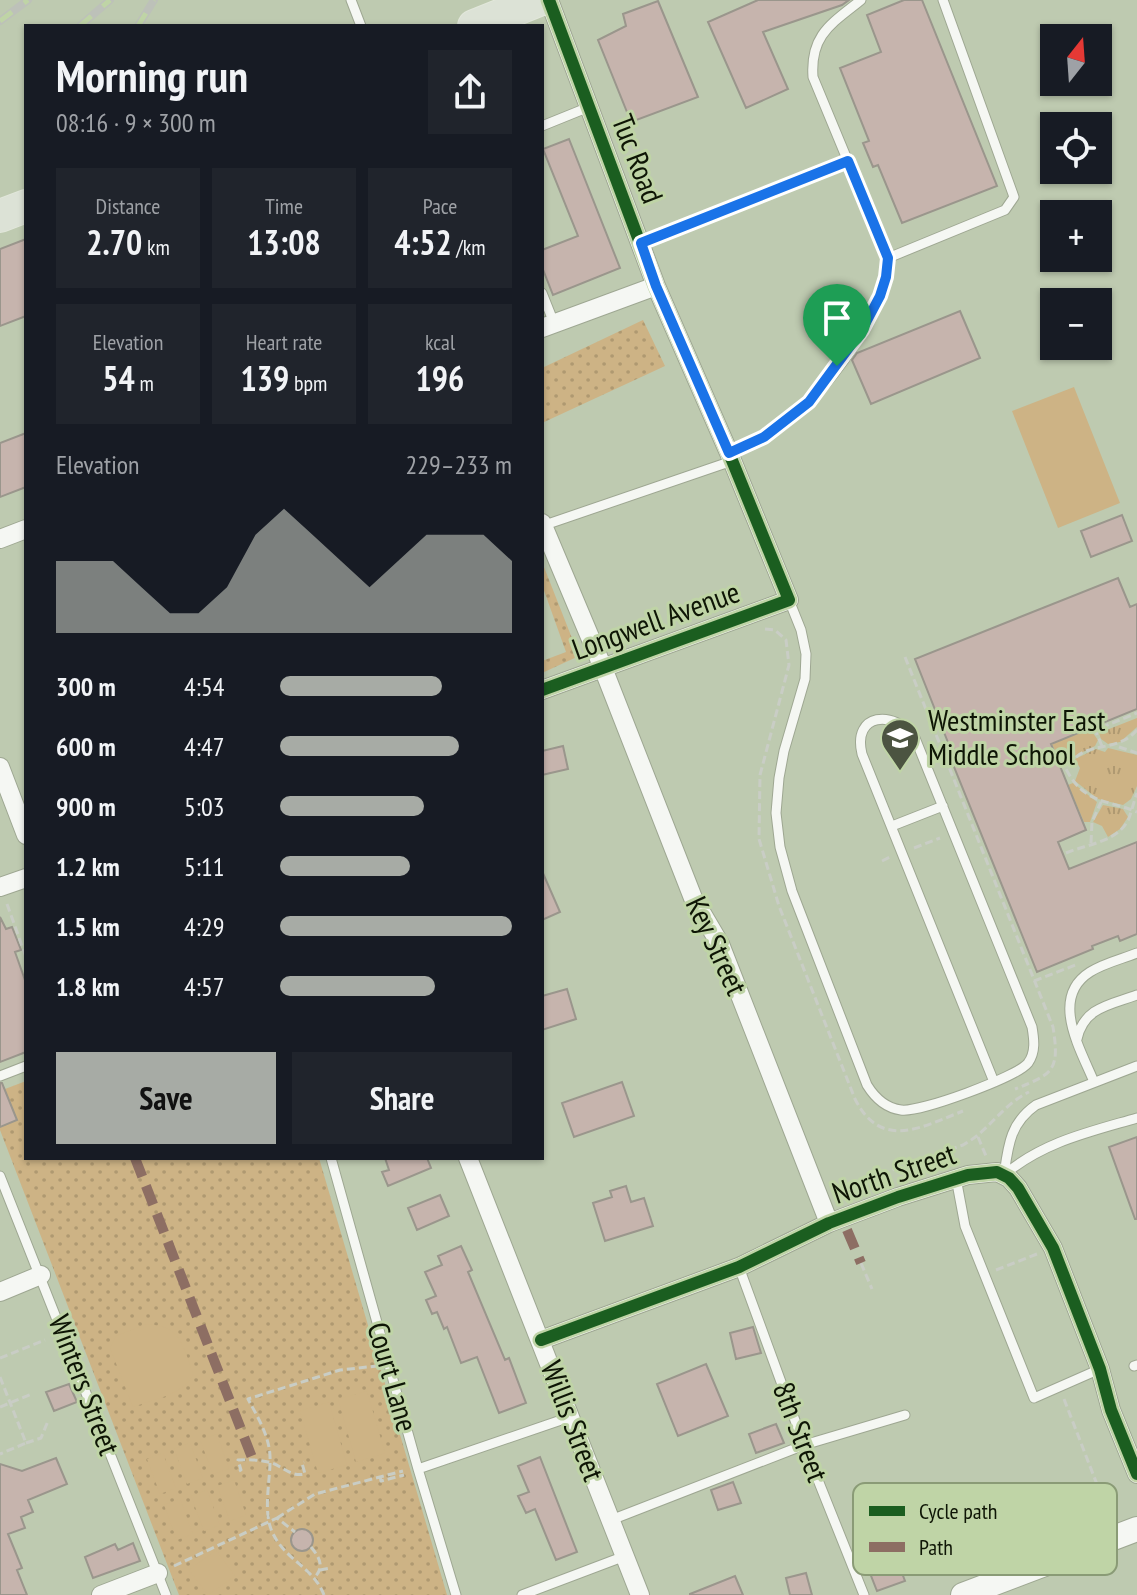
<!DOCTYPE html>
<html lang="en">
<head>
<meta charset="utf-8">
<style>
	:root { --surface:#171b24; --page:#20242c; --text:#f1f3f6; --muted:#9ea1a6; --accent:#a7aba5 }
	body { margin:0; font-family:"PT Sans Narrow",sans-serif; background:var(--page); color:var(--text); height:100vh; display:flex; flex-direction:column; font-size:30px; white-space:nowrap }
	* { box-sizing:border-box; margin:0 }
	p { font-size:26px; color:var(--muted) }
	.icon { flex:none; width:44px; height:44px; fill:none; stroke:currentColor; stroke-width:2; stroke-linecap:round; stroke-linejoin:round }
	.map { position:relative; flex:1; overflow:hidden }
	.panel { position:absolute; left:24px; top:24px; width:520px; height:1136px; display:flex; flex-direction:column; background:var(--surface); border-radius:0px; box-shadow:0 2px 6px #0004 }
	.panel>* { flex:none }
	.needle { width:52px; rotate:17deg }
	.buttons { position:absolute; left:1040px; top:24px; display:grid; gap:16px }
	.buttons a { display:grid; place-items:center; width:72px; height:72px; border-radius:0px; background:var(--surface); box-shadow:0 2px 6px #0004; font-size:40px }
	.pin { position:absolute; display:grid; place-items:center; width:68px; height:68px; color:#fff; margin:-82px -34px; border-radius:50% 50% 50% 0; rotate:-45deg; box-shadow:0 0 8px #0007 }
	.pin .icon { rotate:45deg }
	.round { display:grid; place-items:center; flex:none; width:84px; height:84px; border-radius:0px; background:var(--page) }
	.overview { display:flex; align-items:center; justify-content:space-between; height:136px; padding:0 32px }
	h1 { font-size:44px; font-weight:600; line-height:60px }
	.stats { display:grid; grid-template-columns:repeat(3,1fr); gap:12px; height:136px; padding:8px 32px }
	.stats div { display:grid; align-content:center; border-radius:0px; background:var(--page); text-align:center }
	.stats b { font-size:34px; font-weight:600 }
	.stats small { font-size:22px; font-weight:400 }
	.stats p { font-size:22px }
	.chart { height:224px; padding:16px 32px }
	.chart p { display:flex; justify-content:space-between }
	.chart svg { width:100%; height:144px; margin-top:8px; fill:var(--accent); opacity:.7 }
	.primary-button { display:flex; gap:16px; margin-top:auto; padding:16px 32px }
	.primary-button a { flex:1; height:92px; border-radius:0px; background:var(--accent); color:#111; font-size:32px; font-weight:600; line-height:92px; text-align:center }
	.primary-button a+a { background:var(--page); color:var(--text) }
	ul { padding:0 32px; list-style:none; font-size:26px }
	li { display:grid; grid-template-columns:128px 96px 1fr; align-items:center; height:60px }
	li i { height:20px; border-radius:10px; background:var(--accent) }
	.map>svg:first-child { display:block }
	.grass { fill:url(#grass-tufts) }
	.park { fill:url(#park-dots) }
	.pitch { fill:#cdb385 }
	.building { fill:#c6b4ad; stroke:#9a968c; stroke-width:2 }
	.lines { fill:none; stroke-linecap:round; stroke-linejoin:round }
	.service-casing { stroke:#9ea792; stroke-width:11 }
	.minor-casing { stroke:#9ea792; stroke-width:20 }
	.tertiary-casing { stroke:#9ea792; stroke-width:26 }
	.trunk-casing { stroke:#e2e7db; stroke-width:34 }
	.path { stroke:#c9cdc5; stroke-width:3; stroke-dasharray:8 4; stroke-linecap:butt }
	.service { stroke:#f5f7f3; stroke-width:9 }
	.minor { stroke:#f5f7f3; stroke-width:18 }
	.tertiary { stroke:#f5f7f3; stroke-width:24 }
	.trunk { stroke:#dce2d6; stroke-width:32 }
	.rail-casing { stroke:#bdc1b9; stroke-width:8 }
	.rail { stroke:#bfd4a6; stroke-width:5; stroke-dasharray:15; stroke-linecap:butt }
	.quiet { stroke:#8d6e63; stroke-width:10; stroke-dasharray:20 10; stroke-linecap:butt }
	.cycleway-casing { stroke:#bfd4a6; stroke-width:17 }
	.cycleway { stroke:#1b5e20; stroke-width:12 }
	.route-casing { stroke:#fff; stroke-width:16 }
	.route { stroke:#1a73e8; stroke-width:10 }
	.labels { text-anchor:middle; stroke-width:6; stroke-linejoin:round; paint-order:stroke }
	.street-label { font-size:30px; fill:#0e1505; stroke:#bfd4a6 }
	.poi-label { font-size:30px; fill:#0e1505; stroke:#bfd4a6; text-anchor:start }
	.key { fill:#bfd4a6; stroke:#8a9b76; stroke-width:2 }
	.key-label { font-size:22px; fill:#0e1505 }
</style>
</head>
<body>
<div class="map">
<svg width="1137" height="1595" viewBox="0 0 1137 1595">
	<defs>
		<pattern id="grass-tufts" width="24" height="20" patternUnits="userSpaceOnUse" patternTransform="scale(2)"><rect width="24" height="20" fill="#cdb385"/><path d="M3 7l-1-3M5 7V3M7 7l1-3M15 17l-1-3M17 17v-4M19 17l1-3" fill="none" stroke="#af9971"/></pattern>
		<pattern id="park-dots" width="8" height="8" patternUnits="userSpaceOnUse" patternTransform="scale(2)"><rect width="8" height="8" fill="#cdb385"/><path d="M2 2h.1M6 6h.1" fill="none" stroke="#af9971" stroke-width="1.8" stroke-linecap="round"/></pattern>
	</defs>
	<rect width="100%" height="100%" fill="#becab0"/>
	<path class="grass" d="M 1137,718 L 1137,727 L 1120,742 L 1108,744 L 1101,739 L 1099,733 Z
		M 1090,729 L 1098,740 L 1095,746 L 1073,757 L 1063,753 L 1057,755 L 1052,744 Z
		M 1108,748 L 1137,755 L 1137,786 L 1131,799 L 1123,805 L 1098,799 L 1075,781 L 1080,768 L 1075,759 L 1096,749 L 1105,752 Z
		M 1073,783 L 1097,802 L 1090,822 L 1084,822 L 1068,785 Z
		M 1103,805 L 1123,809 L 1128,817 L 1120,829 L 1108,837 L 1102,826 L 1093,822 Z"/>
	<path class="park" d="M 643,320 L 665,366 L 542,423 L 542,368 Z
		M 542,562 L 579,656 L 542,673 L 542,661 L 566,652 L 542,585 Z
		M 26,1081 L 26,1158 L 319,1158 L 447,1595 L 179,1595 L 0,1130 L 0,1127 L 17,1120 L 5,1089 Z"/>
	<path class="pitch" d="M 1074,387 L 1120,503 L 1058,528 L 1012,411 Z
		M 144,1325 C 179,1323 183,1344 193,1374 C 186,1394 151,1400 133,1407 L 110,1348 L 116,1336 Z
		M 367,1391 L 385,1453 L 356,1462 L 338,1399 Z
		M 329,1402 L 347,1465 L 318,1473 L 300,1411 Z
		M 217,1434 L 229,1469 L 213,1474 L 200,1440 Z
		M 190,1443 L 203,1478 L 187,1484 L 174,1449 Z
		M 163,1453 L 176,1488 L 160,1494 L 147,1459 Z
		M 234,1480 L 246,1515 L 230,1521 L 217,1486 Z
		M 207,1490 L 220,1525 L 204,1531 L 191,1496 Z
		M 180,1499 L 193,1534 L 177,1540 L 164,1505 Z
		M 216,1550 L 235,1576 L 208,1595 L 189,1570 Z"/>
	<path class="building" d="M 758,0 L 849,0 L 842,5 L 763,32 L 788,89 L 746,108 L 708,22 Z
		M 904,0 L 922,0 L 997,186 L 902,223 L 878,165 L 873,167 L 863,143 L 869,141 L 840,68 L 881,52 L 867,15 Z
		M 658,1 L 698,97 L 631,122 L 598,40 L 626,26 L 623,14 Z
		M 569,139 L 620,268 L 553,295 L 542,267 L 542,250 L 578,236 L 543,149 Z
		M 26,239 L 26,316 L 0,326 L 0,249 Z
		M 960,311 L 980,358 L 871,404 L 852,360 L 857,353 Z
		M 26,433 L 26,487 L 0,497 L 0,443 Z
		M 1122,515 L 1132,541 L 1091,557 L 1081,531 Z
		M 1118,578 L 1130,607 L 1137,604 L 1137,709 L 1051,744 L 1086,830 L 1058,842 L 1069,869 L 1137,842 L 1137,934 L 1120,941 L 1118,936 L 1092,946 L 1093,949 L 1037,972 L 948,752 L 951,750 L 915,659 Z
		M 563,746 L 568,769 L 542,775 L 542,751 Z
		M 542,871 L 560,912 L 542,920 Z
		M 0,917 L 6,929 L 12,927 L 21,950 L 15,952 L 26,983 L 26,1052 L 0,1062 Z
		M 567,989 L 576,1019 L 542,1030 L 542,996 Z
		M 622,1082 L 634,1116 L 574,1137 L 562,1103 Z
		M 0,1083 L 2,1083 L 17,1120 L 0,1127 Z
		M 1137,1137 L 1137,1219 L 1135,1219 L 1109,1147 Z
		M 385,1158 L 427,1158 L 431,1168 L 388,1186 L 382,1172 L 389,1170 Z
		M 626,1186 L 631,1202 L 644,1198 L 653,1226 L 605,1241 L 593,1203 L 612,1197 L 610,1191 Z
		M 440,1195 L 449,1216 L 417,1230 L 408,1208 Z
		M 461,1246 L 472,1270 L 468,1272 L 505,1360 L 509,1358 L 526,1403 L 499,1413 L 477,1357 L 461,1363 L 447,1327 L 444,1329 L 437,1312 L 432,1314 L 426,1300 L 436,1296 L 425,1272 L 442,1265 L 438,1256 Z
		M 753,1327 L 761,1353 L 736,1359 L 730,1333 Z
		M 706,1364 L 728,1416 L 678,1436 L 657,1384 Z
		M 69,1384 L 77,1402 L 54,1411 L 46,1392 Z
		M 776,1424 L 784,1443 L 756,1453 L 749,1434 Z
		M 540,1457 L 577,1552 L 556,1560 L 535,1509 L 526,1513 L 518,1496 L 529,1492 L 518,1466 Z
		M 56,1458 L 67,1484 L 28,1500 L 33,1512 L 21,1517 L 25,1528 L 8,1534 L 22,1568 L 17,1570 L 27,1595 L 0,1595 L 0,1464 L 22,1471 Z
		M 733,1482 L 741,1503 L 718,1510 L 711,1490 Z
		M 937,1517 L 949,1559 L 902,1573 L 905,1581 L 877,1591 L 868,1568 L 917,1549 L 910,1525 Z
		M291 1540a11 11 0 1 1 22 0a11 11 0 1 1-22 0Z
		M 133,1543 L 140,1561 L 93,1578 L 85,1557 L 115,1544 L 118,1550 Z
		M 806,1573 L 812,1595 L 790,1595 L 786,1578 Z
		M 735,1576 L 743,1595 L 690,1595 L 690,1594 Z"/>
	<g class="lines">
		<defs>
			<path id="service" d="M 351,0 L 361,26
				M 542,126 L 589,107
				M 641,243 L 848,161
				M 888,258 L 1005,210 L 1014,197 L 943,0
				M 542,293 L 554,323
				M 729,453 C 740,448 753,444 763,438 C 818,408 882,320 888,258 L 813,77 C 810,35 831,24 861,0
				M 542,526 L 732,461
				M 789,600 L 801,630 L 806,654 L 805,679 L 784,751 L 779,778 L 776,813 L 780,847 L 792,891 L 867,1085 C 875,1098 886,1108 901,1110 C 919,1113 1017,1077 1028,1063 C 1036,1052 1034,1039 1032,1027 L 915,738 C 894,709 852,713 862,754 L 994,1082
				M 892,826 L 943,806
				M 1077,1039 C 1084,1007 1110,1005 1137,995
				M 0,1076 L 26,1066
				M 1094,1082 C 1081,1050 1049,998 1090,972 C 1104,963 1122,959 1137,953
				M 331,1158 L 418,1469 L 456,1595
				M 1004,1175 C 1008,1146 1010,1123 1036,1105 L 1137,1066
				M 1004,1175 C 1043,1142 1089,1132 1137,1118
				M 0,1176 L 166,1595
				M 956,1178 L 965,1226 L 1034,1398 L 1100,1369
				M 739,1267 L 804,1445 L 864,1595
				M 1134,1366 L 1137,1365
				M 418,1469 L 570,1417
				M 611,1520 L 804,1445 L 905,1415
				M 522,1595 L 625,1556"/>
			<path id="minor" d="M 542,328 L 656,286
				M 542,523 L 603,668 L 693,898 L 720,944 L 829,1223
				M 0,539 L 26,529
				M 542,690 L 789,600 L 729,453 L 656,286 L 549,0
				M 0,767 L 26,835
				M 0,887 L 26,878
				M 468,1158 L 640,1595
				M 0,1292 L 41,1275
				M 541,1340 L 739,1267 L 829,1223 L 898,1197 L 968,1175 L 997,1172 L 1009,1178 L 1018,1188 L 1053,1248 L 1100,1369 L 1111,1410 L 1137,1474
				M 101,1595 L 158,1573"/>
			<path id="tertiary" d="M 963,1595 L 1137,1529"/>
			<path id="trunk" d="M 474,26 L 539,0
				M 0,216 L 26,206"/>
		</defs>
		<use href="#service" class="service-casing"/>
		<use href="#minor" class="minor-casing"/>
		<use href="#tertiary" class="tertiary-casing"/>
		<use href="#trunk" class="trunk-casing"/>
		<path class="path" d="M 729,594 L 737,601
			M 765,629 L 775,630 L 786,640 L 789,665 L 760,775 L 759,839 L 779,906 L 855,1099 C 881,1151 922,1127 963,1111
			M 905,657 L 1053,1027 C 1060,1071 1053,1074 1015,1089
			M 1137,730 C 1114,756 1085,737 1066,769 C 1084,804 1106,799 1137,812
			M 1102,746 L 1095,730 L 1137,713
			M 1119,747 L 1137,753
			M 1091,843 L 1092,822 L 1101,802
			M 914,848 L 940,838
			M 1066,853 C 1087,844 1119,842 1129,818 C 1132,810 1134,801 1137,793
			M 882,861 L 890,857
			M 7,904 L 26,957
			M 1034,981 L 1078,964
			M 978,1137 L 986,1156
			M 836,1190 L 963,1145 C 989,1131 1002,1105 1029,1092
			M 861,1263 L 872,1289
			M 996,1270 L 1037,1254
			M 0,1358 L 45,1340
			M 0,1377 L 26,1443 L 0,1454
			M 1064,1399 L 1110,1518
			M 0,1407 L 32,1394
			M 26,1443 L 41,1438 L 48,1421
			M 239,1471 L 241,1470 L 238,1460 C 249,1459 262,1460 272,1463 C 285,1468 291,1477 305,1474 L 302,1463 L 304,1462
			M 380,1476 L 381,1481 L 404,1475
			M 277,1518 L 315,1494 L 403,1471
			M 311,1547 C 319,1557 325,1566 315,1577
			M 174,1566 L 277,1518 L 295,1532
			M 320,1570 L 330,1568
			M 324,1595 C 313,1566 283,1560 271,1529 C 263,1508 271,1477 270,1456 C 269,1435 257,1416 248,1399 L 340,1370 L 377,1366"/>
		<use href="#service" class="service"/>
		<use href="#minor" class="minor"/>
		<use href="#tertiary" class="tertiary"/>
		<use href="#trunk" class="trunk"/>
		<defs>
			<path id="rail" d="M 0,21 L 28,0
				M 80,26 L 110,0
				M 138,26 L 154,0"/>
		</defs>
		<use href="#rail" class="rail-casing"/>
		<use href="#rail" class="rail"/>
		<path class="quiet" d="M 135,1158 L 253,1460
			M 847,1230 L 861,1263"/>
		<defs>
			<path id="cycleway" d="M 542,690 L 789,600 L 729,453 L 656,286 L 549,0
				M 541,1340 L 739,1267 L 829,1223 L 898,1197 L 968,1175 L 997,1172 L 1009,1178 L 1018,1188 L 1053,1248 L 1100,1369 L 1111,1410 L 1137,1474"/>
		</defs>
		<use href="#cycleway" class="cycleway-casing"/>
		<use href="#cycleway" class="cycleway"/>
	</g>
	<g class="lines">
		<defs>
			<path id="route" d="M 848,161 L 888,258 L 886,277 L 880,296 L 862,330 L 809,402 L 764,437 L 729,453 L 656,286 L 641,243 Z"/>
		</defs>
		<use href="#route" class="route-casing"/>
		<use href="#route" class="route"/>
	</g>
	<defs>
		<symbol id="school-pin" viewBox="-11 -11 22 30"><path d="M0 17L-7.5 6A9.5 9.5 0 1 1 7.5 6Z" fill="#4c5441" stroke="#bfd4a6"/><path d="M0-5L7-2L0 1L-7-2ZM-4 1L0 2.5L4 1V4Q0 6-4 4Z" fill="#fff"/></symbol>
	</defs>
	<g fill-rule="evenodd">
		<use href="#school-pin" x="878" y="716" width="44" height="60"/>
	</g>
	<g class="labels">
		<g class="street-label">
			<text transform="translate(637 159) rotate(69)" y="10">Tuc Road</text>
			<text transform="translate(656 621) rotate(-20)" y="10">Longwell Avenue</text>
			<text transform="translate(716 946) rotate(65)" y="10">Key Street</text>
			<text transform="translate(894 1174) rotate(-19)" y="10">North Street</text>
			<text transform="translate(392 1377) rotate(74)" y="10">Court Lane</text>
			<text transform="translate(84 1385) rotate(69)" y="10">Winters Street</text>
			<text transform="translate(572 1421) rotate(69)" y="10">Willis Street</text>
			<text transform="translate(800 1432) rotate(69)" y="10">8th Street</text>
		</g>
		<g class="poi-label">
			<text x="928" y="731">Westminster East<tspan x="928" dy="34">Middle School</tspan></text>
		</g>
	</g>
	<rect x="853" y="1483" width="264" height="92" rx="12" class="key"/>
	<rect x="869" y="1506" width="36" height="10" fill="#1b5e20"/>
	<rect x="869" y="1542" width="36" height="10" fill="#8d6e63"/>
	<g class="key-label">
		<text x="919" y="1519">Cycle path</text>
		<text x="919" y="1555">Path</text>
	</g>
</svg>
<div class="buttons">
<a><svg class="needle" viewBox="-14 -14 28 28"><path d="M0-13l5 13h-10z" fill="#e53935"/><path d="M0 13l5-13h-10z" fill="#9ea1a6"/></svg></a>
<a><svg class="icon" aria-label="locate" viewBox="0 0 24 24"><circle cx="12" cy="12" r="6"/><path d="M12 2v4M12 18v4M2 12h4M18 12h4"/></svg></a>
<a>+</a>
<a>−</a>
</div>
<div class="pin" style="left:837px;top:366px;background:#1e9e55"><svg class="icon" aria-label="arrive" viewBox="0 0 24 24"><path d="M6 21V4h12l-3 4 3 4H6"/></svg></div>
<section class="panel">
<div class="overview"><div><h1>Morning run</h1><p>08:16 · 9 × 300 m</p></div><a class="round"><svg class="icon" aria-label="share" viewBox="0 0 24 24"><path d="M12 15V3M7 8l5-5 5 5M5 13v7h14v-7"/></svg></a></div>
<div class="stats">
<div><p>Distance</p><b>2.70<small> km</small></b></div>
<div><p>Time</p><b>13:08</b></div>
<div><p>Pace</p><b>4:52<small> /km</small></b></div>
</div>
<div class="stats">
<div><p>Elevation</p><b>54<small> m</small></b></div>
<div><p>Heart rate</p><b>139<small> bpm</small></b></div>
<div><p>kcal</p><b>196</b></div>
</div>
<div class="chart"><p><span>Elevation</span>229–233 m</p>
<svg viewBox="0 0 160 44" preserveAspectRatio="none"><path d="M0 44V22L10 22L20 22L30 30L40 38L50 38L60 30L70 14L80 6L90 14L100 22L110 30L120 22L130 14L140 14L150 14L160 22V44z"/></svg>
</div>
<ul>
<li><b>300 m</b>4:54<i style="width:70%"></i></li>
<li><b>600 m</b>4:47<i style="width:77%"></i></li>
<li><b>900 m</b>5:03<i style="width:62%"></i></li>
<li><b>1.2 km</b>5:11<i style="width:56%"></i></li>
<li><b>1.5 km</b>4:29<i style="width:100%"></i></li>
<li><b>1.8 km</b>4:57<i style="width:67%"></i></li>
</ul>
<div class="primary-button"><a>Save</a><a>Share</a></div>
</section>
</div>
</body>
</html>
